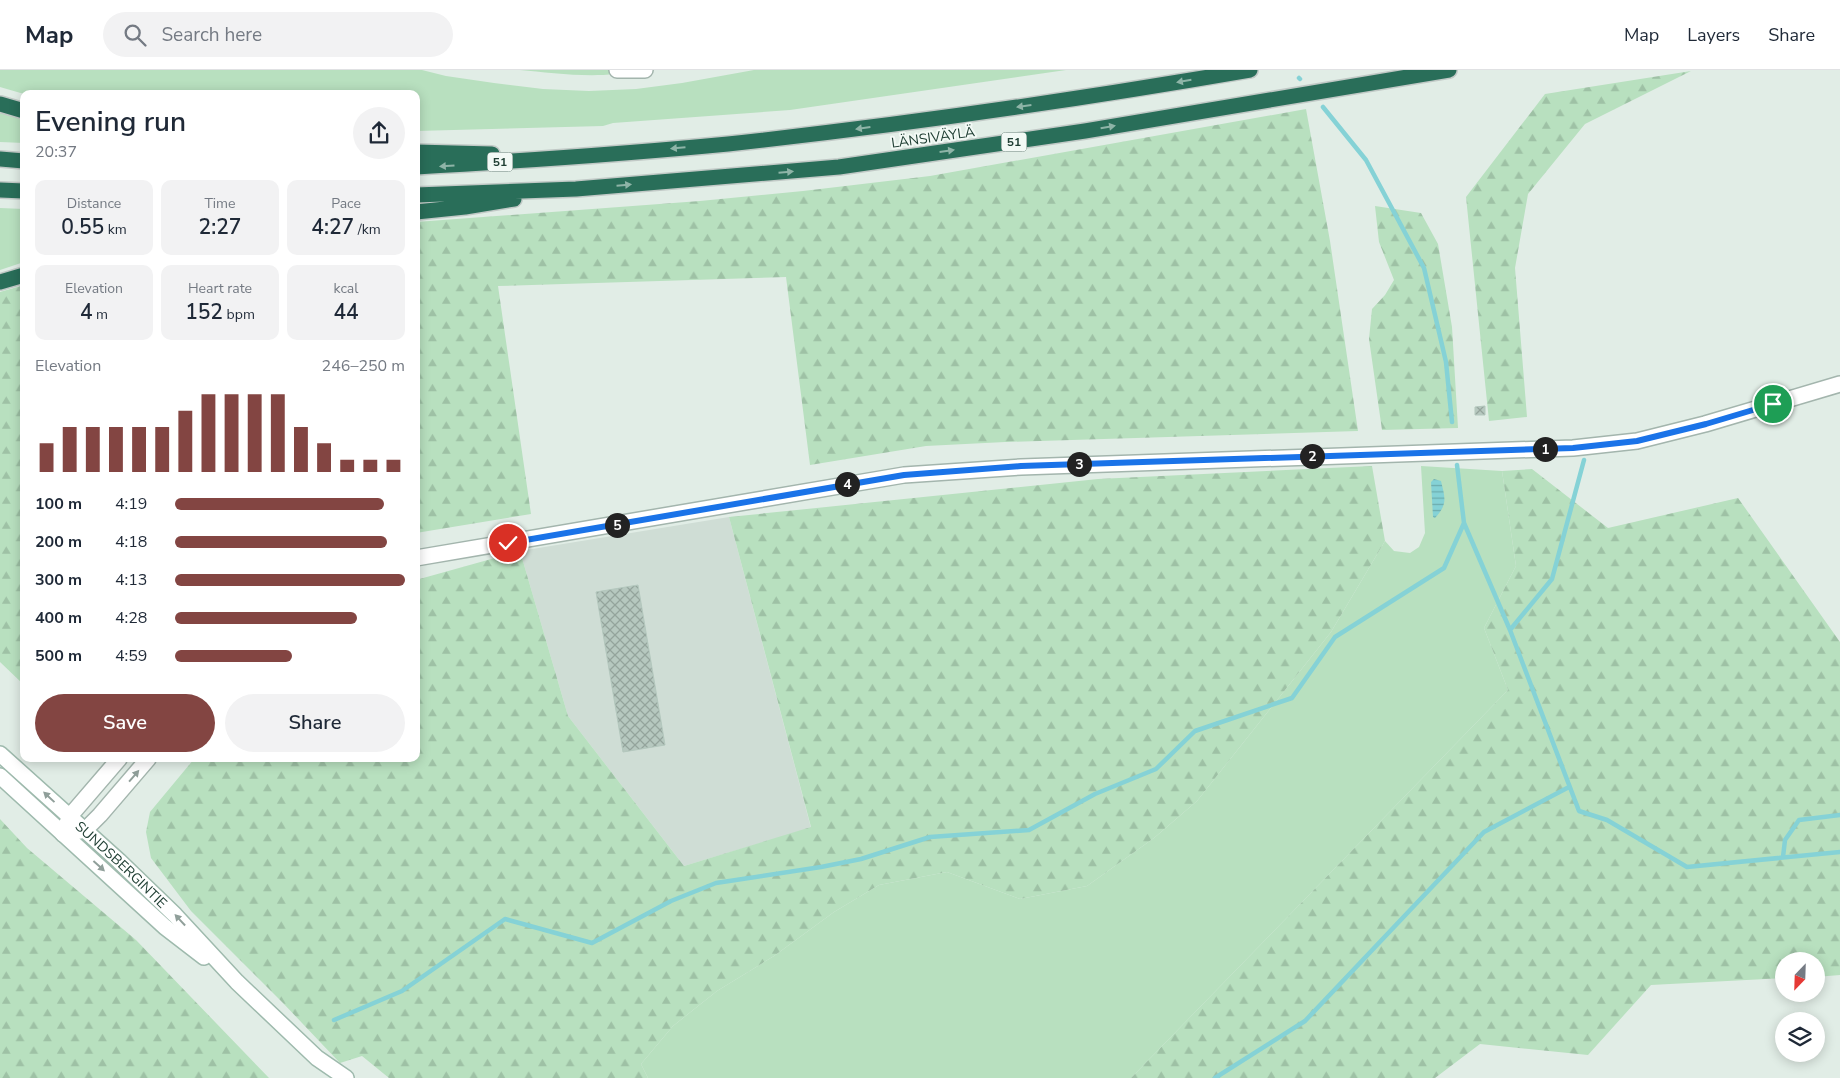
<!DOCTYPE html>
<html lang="en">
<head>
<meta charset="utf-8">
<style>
	:root { --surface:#fff; --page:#f2f2f3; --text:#1f2937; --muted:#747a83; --line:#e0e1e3; --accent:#834542 }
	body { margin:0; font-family:"Nunito Sans",sans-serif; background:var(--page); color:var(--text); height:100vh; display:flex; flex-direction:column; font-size:19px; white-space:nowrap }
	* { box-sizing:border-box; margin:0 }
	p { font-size:16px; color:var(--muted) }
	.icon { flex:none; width:28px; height:28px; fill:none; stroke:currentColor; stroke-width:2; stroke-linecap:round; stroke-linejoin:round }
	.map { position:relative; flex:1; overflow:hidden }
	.side { position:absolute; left:20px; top:20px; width:400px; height:672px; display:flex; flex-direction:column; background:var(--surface); border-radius:10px; box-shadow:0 2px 12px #0003 }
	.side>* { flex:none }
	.needle { width:32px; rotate:203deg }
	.controls { position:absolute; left:1775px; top:882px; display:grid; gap:10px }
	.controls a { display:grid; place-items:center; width:50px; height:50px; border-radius:50%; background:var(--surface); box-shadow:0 2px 12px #0003; font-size:25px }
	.pin { position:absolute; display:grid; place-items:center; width:42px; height:42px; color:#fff; margin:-21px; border:2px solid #fff; border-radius:50%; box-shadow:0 1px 5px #0007 }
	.km { position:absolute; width:25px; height:25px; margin:-12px; border-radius:50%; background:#222; color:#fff; font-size:14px; line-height:25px; text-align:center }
	.round { display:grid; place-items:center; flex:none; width:52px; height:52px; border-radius:26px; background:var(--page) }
	.headline { display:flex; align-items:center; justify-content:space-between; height:85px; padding:0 15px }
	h1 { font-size:28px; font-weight:600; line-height:38px }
	.metrics { display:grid; grid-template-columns:repeat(3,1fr); gap:8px; height:85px; padding:5px 15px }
	.metrics div { display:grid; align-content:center; border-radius:10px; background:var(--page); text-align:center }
	.metrics b { font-size:21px; font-weight:600 }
	.metrics small { font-size:14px; font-weight:400 }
	.metrics p { font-size:14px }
	.chart { height:140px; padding:10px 15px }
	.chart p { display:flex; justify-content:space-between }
	.chart svg { width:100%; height:90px; margin-top:5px; stroke:var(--accent); stroke-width:6 }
	.primary-button { display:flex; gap:10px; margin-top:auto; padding:10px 15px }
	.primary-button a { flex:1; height:58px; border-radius:30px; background:var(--accent); color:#fff; font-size:20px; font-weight:600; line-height:58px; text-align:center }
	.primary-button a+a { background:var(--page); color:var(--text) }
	ul { padding:0 15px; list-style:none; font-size:16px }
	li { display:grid; grid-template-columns:80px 60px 1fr; align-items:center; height:38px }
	li i { height:12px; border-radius:6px; background:var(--accent) }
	header { display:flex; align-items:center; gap:30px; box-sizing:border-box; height:70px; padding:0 25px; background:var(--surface); border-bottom:1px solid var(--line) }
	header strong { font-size:24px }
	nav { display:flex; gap:28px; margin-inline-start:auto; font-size:18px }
	.search { width:350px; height:45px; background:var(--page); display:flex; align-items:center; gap:12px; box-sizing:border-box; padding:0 18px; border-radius:28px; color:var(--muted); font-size:19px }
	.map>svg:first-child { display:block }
	.built { fill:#cfddd5 }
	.green { fill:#b8e0bf }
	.forest { fill:url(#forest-firs) }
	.water { fill:url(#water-rules) }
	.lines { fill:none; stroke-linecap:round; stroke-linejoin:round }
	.stream { stroke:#85d2d6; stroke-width:4.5 }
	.building { fill:url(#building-cross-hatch); stroke:#b3c7bd }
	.street-casing { stroke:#a3b5ad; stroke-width:18 }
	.secondary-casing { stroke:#9ebaad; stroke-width:18 }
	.highway-casing { stroke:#c1c9c6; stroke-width:18 }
	.street { stroke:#fff; stroke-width:15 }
	.secondary { stroke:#fff; stroke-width:15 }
	.highway { stroke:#296e59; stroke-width:15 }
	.oneway { fill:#8eb4a7 }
	.oneway2 { fill:#909f9a }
	.route-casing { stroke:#fff; stroke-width:10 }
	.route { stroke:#1a73e8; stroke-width:6 }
	.labels { text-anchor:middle; stroke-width:4; stroke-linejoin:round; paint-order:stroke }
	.shield { fill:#f2f9f5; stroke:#5f776e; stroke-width:1 }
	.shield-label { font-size:12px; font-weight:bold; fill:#203f34 }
	.street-label { font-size:14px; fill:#203f34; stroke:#f2f9f5 }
</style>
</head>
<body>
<header>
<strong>Map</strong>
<div class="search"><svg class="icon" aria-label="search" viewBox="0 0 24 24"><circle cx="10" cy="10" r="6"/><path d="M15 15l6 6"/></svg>Search here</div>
<nav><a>Map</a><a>Layers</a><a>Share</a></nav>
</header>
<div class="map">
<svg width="1840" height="1008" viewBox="0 0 1840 1008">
	<defs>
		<pattern id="forest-firs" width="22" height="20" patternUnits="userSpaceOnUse" patternTransform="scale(1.25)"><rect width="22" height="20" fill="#b8e0bf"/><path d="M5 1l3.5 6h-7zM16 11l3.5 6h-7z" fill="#9ec1a5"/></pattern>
		<pattern id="water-rules" width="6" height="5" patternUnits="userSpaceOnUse" patternTransform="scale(1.25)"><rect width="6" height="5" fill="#85d2d6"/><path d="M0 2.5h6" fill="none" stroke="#6cacae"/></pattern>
		<pattern id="building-cross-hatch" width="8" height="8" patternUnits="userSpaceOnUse" patternTransform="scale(1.25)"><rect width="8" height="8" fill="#b6c8bf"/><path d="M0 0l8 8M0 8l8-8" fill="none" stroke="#94a49c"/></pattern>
	</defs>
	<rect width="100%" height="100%" fill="#e1ede6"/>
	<path class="built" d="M 729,447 L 811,758 L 684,796 L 568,646 L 520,481 Z"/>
	<path class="green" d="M 0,0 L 422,0 L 446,6 L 494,13 L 543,19 L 589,21 L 636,19 L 682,13 L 754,0 L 1066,0 L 790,40 L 613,53 L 603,56 L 416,61 L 416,24 L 24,24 L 0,17 Z
		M 520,0 L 635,0 C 603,10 553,3 520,0 Z
		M 0,41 L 24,48 L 24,73 L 0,72 Z
		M 0,138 L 24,139 L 24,192 L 0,200 Z
		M 1421,396 L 1502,401 L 1516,496 L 1484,558 L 1508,620 L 1131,1008 L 648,1008 L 641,994 L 673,956 L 717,921 L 774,886 L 834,842 L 879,815 L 947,802 L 1020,829 L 1087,816 L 1154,768 L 1197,731 L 1331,562 L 1385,471 L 1394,481 L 1410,483 L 1419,477 L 1425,463 Z"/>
	<path class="forest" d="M 1691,1 L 1585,54 L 1528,124 L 1515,198 L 1527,347 L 1489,351 L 1466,127 L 1545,24 Z
		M 1306,39 L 1330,171 L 1358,361 L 1005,372 L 926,376 L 810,395 L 786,207 L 498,216 L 531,444 L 416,463 L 416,152 L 700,131 L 803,121 L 930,106 Z
		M 1375,136 L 1421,143 L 1438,174 L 1452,257 L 1458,358 L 1382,360 L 1369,269 L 1372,239 L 1385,225 L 1394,210 L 1379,172 Z
		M 24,215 L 24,615 L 0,592 L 0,222 Z
		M 1372,396 L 1385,471 L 1331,562 L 1197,731 L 1154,768 L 1087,816 L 1020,829 L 947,802 L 879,815 L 834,842 L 774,886 L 717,921 L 673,956 L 641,994 L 648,1008 L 389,1008 L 362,986 L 340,993 L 283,933 L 191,841 L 151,788 L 146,762 L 150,742 L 194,689 L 416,689 L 416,510 L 520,481 L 568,646 L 684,796 L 811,757 L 729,447 L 1098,409 Z
		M 1532,399 L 1608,458 L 1738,428 L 1840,572 L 1840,905 L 1816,907 L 1816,891 L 1784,891 L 1784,908 L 1651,915 L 1588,985 L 1480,974 L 1435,1008 L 1131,1008 L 1508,620 L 1484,558 L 1516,496 L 1502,401 Z
		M 0,749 L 27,778 L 136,870 L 269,1008 L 0,1008 Z"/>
	<path class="water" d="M 1434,409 L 1441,411 C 1445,428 1448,434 1435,448 L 1433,447 L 1431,412 Z"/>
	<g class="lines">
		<path class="stream" d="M 1299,8 L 1300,9
			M 1323,37 L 1366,90 L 1424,198 L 1446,292 L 1452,352
			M 1464,453 L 1510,560 L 1579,741 L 1607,750 L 1687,797 L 1840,782
			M 1510,560 L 1552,509 L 1584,390
			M 1783,787 L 1785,770 L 1799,750 L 1840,745
			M 334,950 L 402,921 L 505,849 L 592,873 L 671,831 L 716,813 L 821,797 L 861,789 L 930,767 L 1029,760 L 1095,724 L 1156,699 L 1195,661 L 1292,628 L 1335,567 L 1444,498 L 1464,453 L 1457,395
			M 1215,1008 L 1305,951 L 1484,762 L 1569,717"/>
	</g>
	<path class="building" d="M 1485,336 L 1485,345 L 1475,345 L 1475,337 Z
		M 638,515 L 665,675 L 623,682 L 596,522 Z"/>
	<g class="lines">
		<defs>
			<path id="street" d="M 617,0 L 645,0
				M 416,488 L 904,405 L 1021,397 L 1573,378 L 1637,371 L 1705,354 L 1840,314
				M 65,758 L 70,746 L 119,689
				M 63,764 L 85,760 L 100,745 L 148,689"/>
			<g id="secondary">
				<path id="s1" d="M 0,684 L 119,791 L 175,845 L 237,912 L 317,988 L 346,1008"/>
				<path d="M 0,706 L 165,857 L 204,887"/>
			</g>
			<path id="highway" d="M 0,34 L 24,41
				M 416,82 L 492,84
				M 0,89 L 24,91
				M 416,97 C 520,91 624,84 728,74 C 902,55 1076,30 1250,0
				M 0,120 L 24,121
				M 416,125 L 576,119 L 839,97 L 1085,61 L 1449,0
				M 416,142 L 465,137 L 514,129
				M 0,212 L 24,205"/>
		</defs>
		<use href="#street" class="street-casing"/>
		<use href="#secondary" class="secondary-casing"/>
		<use href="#highway" class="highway-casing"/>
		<use href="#street" class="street"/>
		<use href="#secondary" class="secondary"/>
		<use href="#highway" class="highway"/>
	</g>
	<defs><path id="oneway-solid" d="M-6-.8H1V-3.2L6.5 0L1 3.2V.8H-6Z" transform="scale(1.25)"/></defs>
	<g class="oneway">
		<use href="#oneway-solid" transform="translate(1184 11) rotate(170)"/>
		<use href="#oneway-solid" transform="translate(1024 36) rotate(172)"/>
		<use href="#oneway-solid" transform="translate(1108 57) rotate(-10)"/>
		<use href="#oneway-solid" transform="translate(863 58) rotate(172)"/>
		<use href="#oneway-solid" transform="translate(678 78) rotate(175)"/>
		<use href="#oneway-solid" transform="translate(947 81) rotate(-8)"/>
		<use href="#oneway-solid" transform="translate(447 96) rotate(176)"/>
		<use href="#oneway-solid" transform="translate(786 102) rotate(-5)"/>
		<use href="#oneway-solid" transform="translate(624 115) rotate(-5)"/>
	</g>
	<g class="oneway2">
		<use href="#oneway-solid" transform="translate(134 706) rotate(-49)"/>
		<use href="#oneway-solid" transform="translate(49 727) rotate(-137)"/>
		<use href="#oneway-solid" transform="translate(99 796) rotate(42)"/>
		<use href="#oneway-solid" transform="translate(180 850) rotate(-133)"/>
	</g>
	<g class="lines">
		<defs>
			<path id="route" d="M 508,473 L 904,405 L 1021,396 L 1573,378 L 1637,371 L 1706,354 L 1773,334"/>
		</defs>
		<use href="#route" class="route-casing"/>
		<use href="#route" class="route"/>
	</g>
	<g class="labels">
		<g class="shield">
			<rect x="1001.5" y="62.5" width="25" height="19" rx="4"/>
			<rect x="487.5" y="82.5" width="25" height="19" rx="4"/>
		</g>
		<g class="shield-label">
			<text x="1014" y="76">51</text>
			<text x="500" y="96">51</text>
		</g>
		<g class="street-label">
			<text transform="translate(933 67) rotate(-8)" y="5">LÄNSIVÄYLÄ</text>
			<text dy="5" stroke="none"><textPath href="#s1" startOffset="164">SUNDSBERGINTIE</textPath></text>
		</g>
	</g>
</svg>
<div class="controls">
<a><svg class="needle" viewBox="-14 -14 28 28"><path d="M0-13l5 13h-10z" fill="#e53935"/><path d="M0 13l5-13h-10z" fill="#747a83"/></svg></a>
<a><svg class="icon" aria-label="layers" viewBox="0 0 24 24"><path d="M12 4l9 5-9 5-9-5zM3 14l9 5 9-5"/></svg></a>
</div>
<div class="pin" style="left:1773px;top:334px;background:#1e9e55"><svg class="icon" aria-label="arrive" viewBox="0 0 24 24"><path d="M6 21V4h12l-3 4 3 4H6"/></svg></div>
<div class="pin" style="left:508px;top:473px;background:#d93025"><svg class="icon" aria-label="check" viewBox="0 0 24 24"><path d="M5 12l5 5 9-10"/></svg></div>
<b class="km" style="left:1545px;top:379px">1</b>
<b class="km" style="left:1312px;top:386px">2</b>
<b class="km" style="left:1079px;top:394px">3</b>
<b class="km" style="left:847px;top:414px">4</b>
<b class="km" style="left:617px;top:455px">5</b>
<section class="side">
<div class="headline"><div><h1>Evening run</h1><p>20:37</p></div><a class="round"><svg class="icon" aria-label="share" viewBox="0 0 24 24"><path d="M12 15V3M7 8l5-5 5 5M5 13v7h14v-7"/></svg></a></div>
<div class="metrics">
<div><p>Distance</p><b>0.55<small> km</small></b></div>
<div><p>Time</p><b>2:27</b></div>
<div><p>Pace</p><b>4:27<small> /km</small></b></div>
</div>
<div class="metrics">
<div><p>Elevation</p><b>4<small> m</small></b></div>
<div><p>Heart rate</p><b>152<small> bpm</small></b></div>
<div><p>kcal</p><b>44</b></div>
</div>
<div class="chart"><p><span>Elevation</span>246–250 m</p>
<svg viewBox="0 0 160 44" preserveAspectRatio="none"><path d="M5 44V30M15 44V22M25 44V22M35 44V22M45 44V22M55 44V22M65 44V14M75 44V6M85 44V6M95 44V6M105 44V6M115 44V22M125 44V30M135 44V38M145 44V38M155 44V38"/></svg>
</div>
<ul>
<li><b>100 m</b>4:19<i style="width:91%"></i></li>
<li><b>200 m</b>4:18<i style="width:92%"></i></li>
<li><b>300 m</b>4:13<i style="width:100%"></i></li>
<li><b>400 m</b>4:28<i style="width:79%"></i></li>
<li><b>500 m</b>4:59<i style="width:51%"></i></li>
</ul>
<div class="primary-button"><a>Save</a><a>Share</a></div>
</section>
</div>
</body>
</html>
